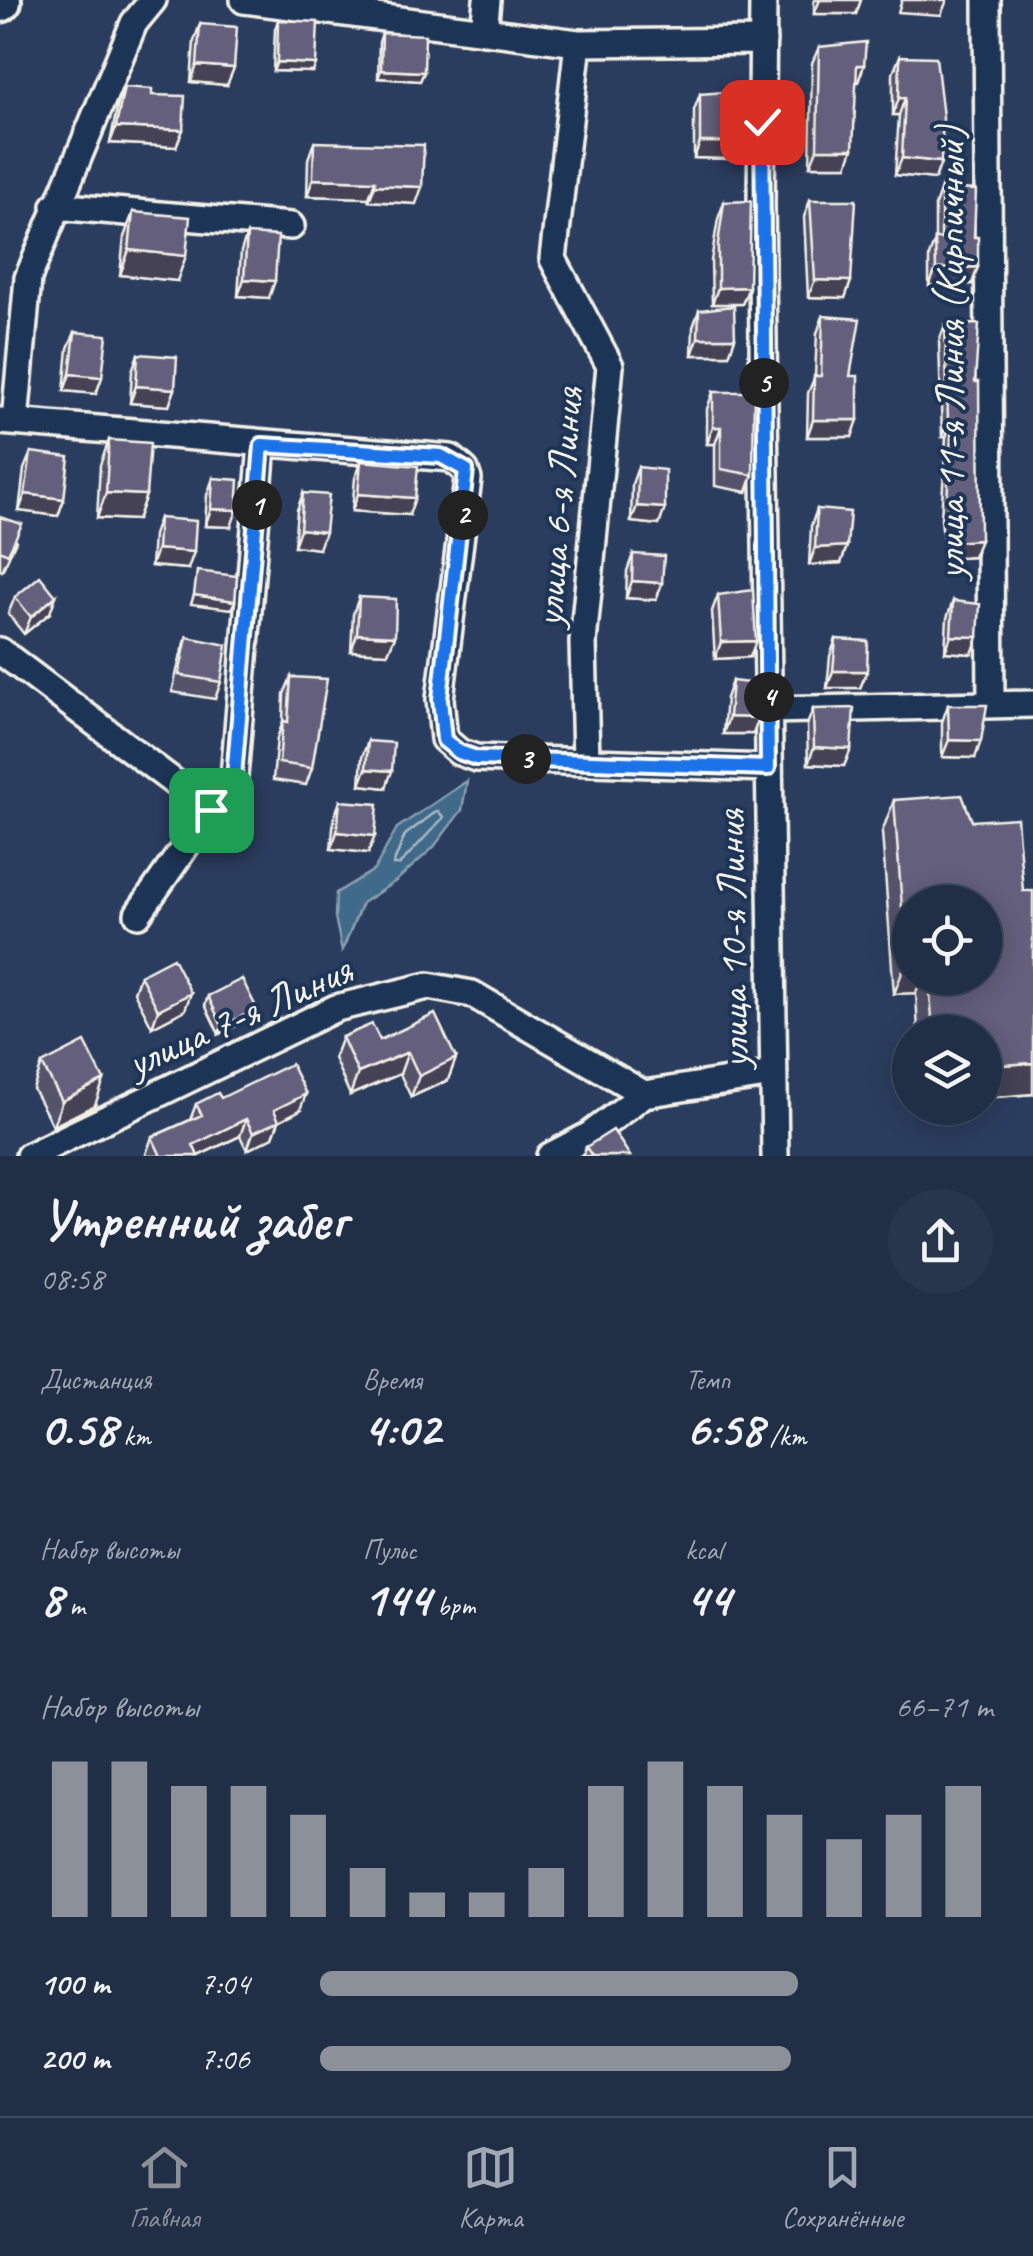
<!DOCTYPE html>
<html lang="ru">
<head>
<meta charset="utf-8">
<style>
	:root { --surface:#202e46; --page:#28364d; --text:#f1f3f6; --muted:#a2a8b3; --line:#3d4a5f; --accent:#8c9099 }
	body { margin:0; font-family:Caveat,sans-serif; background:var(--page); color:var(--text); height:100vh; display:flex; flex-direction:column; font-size:38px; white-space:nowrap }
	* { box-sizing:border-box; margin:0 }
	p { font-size:32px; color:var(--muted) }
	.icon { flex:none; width:55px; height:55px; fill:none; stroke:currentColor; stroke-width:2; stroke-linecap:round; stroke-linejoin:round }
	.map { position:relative; height:1156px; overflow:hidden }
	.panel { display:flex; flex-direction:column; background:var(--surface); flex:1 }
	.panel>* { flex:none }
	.fabs { position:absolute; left:892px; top:885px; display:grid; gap:20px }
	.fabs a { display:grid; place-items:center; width:110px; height:110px; border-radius:50%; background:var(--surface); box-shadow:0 5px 25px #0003,0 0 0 2px var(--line); font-size:50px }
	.pin { position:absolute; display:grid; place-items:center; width:85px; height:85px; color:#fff; margin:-42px; border-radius:20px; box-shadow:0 5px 15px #0006 }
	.km { position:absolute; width:50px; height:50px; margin:-25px; border-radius:50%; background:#222; color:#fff; font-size:28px; line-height:50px; text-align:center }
	.round { display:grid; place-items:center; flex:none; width:105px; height:105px; border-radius:52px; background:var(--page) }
	.overview { display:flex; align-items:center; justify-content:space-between; height:170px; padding:0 40px }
	h1 { font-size:55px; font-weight:600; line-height:75px }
	.figures { display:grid; grid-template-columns:repeat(3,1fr); gap:15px; height:170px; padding:10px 40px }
	.figures div { display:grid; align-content:center }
	.figures b { font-size:50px; font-weight:600 }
	.figures small { font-size:28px; font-weight:400 }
	.figures p { font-size:28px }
	.chart { height:280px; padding:20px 40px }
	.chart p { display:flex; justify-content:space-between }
	.chart svg { width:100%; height:180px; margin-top:10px; stroke:var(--accent); stroke-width:6 }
	ul { padding:0 40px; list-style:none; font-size:32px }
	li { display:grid; grid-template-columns:160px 120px 1fr; align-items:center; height:75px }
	li i { height:25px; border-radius:12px; background:var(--accent) }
	.tabs { display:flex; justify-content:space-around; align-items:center; height:140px; border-top:2px solid var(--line); background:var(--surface); font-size:28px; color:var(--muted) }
	.tabs a { display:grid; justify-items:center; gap:5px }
	.tabs .on { color:var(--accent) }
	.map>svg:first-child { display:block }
	.water { fill:#416a89; stroke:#89a0af; stroke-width:2.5 }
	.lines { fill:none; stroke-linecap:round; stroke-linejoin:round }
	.shore { stroke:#acbbc2; stroke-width:2.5 }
	.street-casing { stroke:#f4f1e8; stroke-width:32 }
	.primary-casing { stroke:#f4f1e8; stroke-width:48 }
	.street { stroke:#1d3557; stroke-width:25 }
	.primary { stroke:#1d3557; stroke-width:40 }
	.wall { fill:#55526b; stroke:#f4f1e8; stroke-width:2.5; fill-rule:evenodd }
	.shaded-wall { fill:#454257; stroke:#f4f1e8; stroke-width:2.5 }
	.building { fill:#635f7c; stroke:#f4f1e8; stroke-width:2.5 }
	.route-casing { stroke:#fff; stroke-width:20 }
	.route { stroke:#1a73e8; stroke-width:12 }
	.labels { text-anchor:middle; stroke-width:8; stroke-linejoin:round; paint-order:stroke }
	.street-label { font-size:42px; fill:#f4f1e8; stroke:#1d3557 }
</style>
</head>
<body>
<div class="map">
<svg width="1033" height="1156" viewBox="0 0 1033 1156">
	<rect width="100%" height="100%" fill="#2b3d5e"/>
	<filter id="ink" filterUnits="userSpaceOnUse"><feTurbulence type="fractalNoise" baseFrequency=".01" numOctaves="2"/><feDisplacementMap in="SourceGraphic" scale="20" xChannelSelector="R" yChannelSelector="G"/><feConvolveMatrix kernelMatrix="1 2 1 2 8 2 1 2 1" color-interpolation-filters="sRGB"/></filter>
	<g filter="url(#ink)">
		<path class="water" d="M 467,781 L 462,810 L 433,848 L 396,881 L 362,903 L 342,951 L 335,917 L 336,893 L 374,870 L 397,828 Z"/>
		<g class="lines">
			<path class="shore" d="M 437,811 L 444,817 L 399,865 L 393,865 L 405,835 Z"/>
			<defs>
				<path id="street" d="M 244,0 L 578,43
					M 763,0 L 761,204 L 775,1156
					M 987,0 L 991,705
					M 484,31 L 487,0
					M 55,206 L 291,226
					M 0,421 L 451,458 L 465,470 L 468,479 L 440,699 L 444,739 L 459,752 L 476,758 L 768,768
					M 15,421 L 28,278 L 134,23 L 153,0
					M 0,651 L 211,810
					M 769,710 L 1033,704
					M 586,760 L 583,642 L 610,366 L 553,259 L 578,43 L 763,41
					M 138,914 L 234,777 L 262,445
					M 29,1156 L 336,1008 L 428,986 L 472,994 L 644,1094
					M 550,1156 L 590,1135 L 644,1094 L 773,1074"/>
				<path id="primary" d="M 0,1 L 0,0"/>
			</defs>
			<use href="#street" class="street-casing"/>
			<use href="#primary" class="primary-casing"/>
			<use href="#street" class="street"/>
			<use href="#primary" class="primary"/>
		</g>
		<path class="wall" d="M 814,0 L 861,0 L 856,14 L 814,14 Z
			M 278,20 L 313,72 L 273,71 L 275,29 Z
			M 200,24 L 227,85 L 191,82 L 194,41 Z
			M 382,33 L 424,72 L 420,81 L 378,78 L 379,42 Z
			M 819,47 L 864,65 L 858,82 L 856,82 L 847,166 L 810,166 L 812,63 Z
			M 900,56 L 941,162 L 935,179 L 895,175 L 899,115 L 893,115 L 893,73 Z
			M 124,87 L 152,95 L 176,147 L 110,143 L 118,103 Z
			M 700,94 L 730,159 L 694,158 L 694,110 Z
			M 314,142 L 416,204 L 369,201 L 369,198 L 307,196 L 308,159 Z
			M 941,188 L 972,284 L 929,286 L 929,256 L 935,240 L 935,205 Z
			M 810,200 L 851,281 L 845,298 L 808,297 L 804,217 Z
			M 724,202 L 749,287 L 742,304 L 712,304 L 711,261 L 718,219 Z
			M 133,212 L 177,281 L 120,275 L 124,237 Z
			M 247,234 L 269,298 L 238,296 L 241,251 Z
			M 699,310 L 735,338 L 729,355 L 692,355 L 693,327 Z
			M 823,316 L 850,376 L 852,437 L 807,437 L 808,393 L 815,376 L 817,333 Z
			M 945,325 L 975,382 L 973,557 L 945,559 L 941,518 L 946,437 L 942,437 L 939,341 Z
			M 75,332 L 102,377 L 96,394 L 64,391 L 68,348 Z
			M 138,354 L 175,389 L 169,406 L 130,403 L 132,371 Z
			M 713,392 L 753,475 L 747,492 L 715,486 L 715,444 L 707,444 L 707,409 Z
			M 109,440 L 146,495 L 137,520 L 97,518 L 100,465 Z
			M 31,452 L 64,499 L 58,516 L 19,511 L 24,469 Z
			M 361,461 L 409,515 L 352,511 L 355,478 Z
			M 638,467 L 665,508 L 659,525 L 631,522 L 632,484 Z
			M 213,478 L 231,527 L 205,526 L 207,495 Z
			M 303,493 L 319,549 L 294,546 L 297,510 Z
			M 817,509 L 847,546 L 841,563 L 809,565 L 811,526 Z
			M 0,517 L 16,541 L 2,571 L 0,570 Z
			M 159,518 L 188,569 L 151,566 L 153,535 Z
			M 633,554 L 662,583 L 656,600 L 626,598 L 627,571 Z
			M 718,595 L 750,657 L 715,659 L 712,611 Z
			M 15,597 L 50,613 L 24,634 L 8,614 Z
			M 359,597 L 395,636 L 388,653 L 351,651 L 353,614 Z
			M 953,601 L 972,654 L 945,652 L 947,618 Z
			M 187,637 L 221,682 L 215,699 L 172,692 L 181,654 Z
			M 836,639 L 867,671 L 860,688 L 827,688 L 830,656 Z
			M 291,677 L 312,768 L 306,785 L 273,780 L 277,738 L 283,722 L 284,694 Z
			M 732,681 L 759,718 L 753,734 L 723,734 L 726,698 Z
			M 948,705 L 975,758 L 942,757 L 942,722 Z
			M 813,709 L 851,749 L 844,766 L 808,764 L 807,725 Z
			M 368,741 L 386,788 L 360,785 L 362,757 Z
			M 894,800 L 972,821 L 1023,891 L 1033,1094 L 985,1098 L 985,1032 L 918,1032 L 916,993 L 894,994 L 882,832 ZM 910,902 L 985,978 L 910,978 Z
			M 340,801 L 368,853 L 331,849 L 334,818 Z
			M 140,975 L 185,1010 L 152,1027 L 134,992 Z
			M 208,996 L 254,1017 L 219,1034 L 205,1005 Z
			M 342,1037 L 380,1040 L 456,1058 L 448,1080 L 411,1097 L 400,1074 L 350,1095 L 334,1058 Z
			M 42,1064 L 95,1105 L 53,1126 L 33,1089 Z
			M 221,1098 L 300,1110 L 279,1121 L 273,1137 L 247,1150 L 240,1136 L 198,1156 L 147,1156 L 146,1154 L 152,1137 L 190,1120 L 196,1104 Z
			M 586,1147 L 630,1156 L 583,1156 Z"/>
		<path class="shaded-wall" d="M 820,0 L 861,0 L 856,14 L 814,14 Z
			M 902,0 L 947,0 L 941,15 L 898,12 Z
			M 277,62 L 316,64 L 313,72 L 273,71 Z
			M 197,65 L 234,68 L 227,85 L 191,82 Z
			M 857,65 L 864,65 L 858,82 L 851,82 Z
			M 381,70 L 424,72 L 420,81 L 378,78 Z
			M 899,98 L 905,98 L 899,115 L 893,115 Z
			M 116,127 L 183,130 L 176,147 L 110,143 Z
			M 700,142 L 736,142 L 730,159 L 694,158 Z
			M 817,149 L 853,149 L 847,166 L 810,166 Z
			M 902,158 L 941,162 L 935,179 L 895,175 Z
			M 313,179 L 375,181 L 369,198 L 307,196 Z
			M 375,185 L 422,187 L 416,204 L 369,201 Z
			M 129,250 L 186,256 L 177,281 L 120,275 Z
			M 978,267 L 972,284 L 929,286 L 936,269 Z
			M 244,279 L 275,281 L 269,298 L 238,296 Z
			M 815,280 L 851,281 L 845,298 L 808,297 Z
			M 749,287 L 742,304 L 712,304 L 718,288 Z
			M 698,338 L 735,338 L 729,355 L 692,355 Z
			M 70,374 L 102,377 L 96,394 L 64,391 Z
			M 136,386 L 175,389 L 169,406 L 130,403 Z
			M 813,420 L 858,420 L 852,437 L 807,437 Z
			M 948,420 L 952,420 L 946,437 L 942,437 Z
			M 713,427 L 721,427 L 715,444 L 707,444 Z
			M 106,493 L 146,495 L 137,520 L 97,518 Z
			M 25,494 L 64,499 L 58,516 L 19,511 Z
			M 358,494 L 415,498 L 409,515 L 352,511 Z
			M 637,506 L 665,508 L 659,525 L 631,522 Z
			M 211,509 L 237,510 L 231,527 L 205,526 Z
			M 300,529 L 325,532 L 319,549 L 294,546 Z
			M 980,540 L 973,557 L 945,559 L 951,542 Z
			M 847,546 L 841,563 L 809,565 L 815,548 Z
			M 157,549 L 194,552 L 188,569 L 151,566 Z
			M 632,581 L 662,583 L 656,600 L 626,598 Z
			M 194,595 L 235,601 L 231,609 L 191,604 Z
			M 56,596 L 50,613 L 24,634 L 31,617 Z
			M 357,634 L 395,636 L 388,653 L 351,651 Z
			M 951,636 L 978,637 L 972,654 L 945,652 Z
			M 756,641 L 750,657 L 715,659 L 721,642 Z
			M 833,671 L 867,671 L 860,688 L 827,688 Z
			M 729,717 L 759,718 L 753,734 L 723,734 Z
			M 949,740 L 981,741 L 975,758 L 942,757 Z
			M 814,747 L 851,749 L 844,766 L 808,764 Z
			M 366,769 L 392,771 L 386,788 L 360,785 Z
			M 337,832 L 375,836 L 368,853 L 331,849 Z
			M 910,961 L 910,978 L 921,978 L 916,993 L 894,994 L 906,962 Z
			M 191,993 L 185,1010 L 152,1027 L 158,1010 Z
			M 257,1009 L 254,1017 L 219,1034 L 222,1026 Z
			M 408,1052 L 400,1074 L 350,1095 L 358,1073 Z
			M 456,1058 L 448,1080 L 411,1097 L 419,1076 Z
			M 1033,1063 L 1033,1094 L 985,1098 L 985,1066 Z
			M 104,1080 L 95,1105 L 53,1126 L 62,1101 Z
			M 306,1094 L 300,1110 L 279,1121 L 273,1137 L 247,1150 L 253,1133 L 274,1110 Z
			M 246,1119 L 240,1136 L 198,1156 L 193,1145 Z"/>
		<path class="building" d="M 278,20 L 318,22 L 316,64 L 277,62 Z
			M 200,24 L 237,27 L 234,68 L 197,65 Z
			M 382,33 L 425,35 L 424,72 L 381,70 Z
			M 866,42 L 864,65 L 857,65 L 853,149 L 817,149 L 819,47 Z
			M 900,56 L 936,57 L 943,117 L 941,162 L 902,158 L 905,98 L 899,98 Z
			M 124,87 L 152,89 L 152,95 L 185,96 L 183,130 L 116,127 Z
			M 738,91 L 736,142 L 700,142 L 700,94 Z
			M 314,142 L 424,145 L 422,187 L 375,185 L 375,181 L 313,179 Z
			M 941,188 L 976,190 L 974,237 L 978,237 L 978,267 L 936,269 L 935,239 L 941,239 Z
			M 810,200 L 856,200 L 851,281 L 815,280 Z
			M 751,201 L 749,287 L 718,288 L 718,244 L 724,202 Z
			M 133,212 L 190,217 L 186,256 L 129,250 Z
			M 247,234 L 278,236 L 275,281 L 244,279 Z
			M 734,306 L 735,338 L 698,338 L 699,310 Z
			M 823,316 L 860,319 L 850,376 L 858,376 L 858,420 L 813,420 L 814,376 L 821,376 Z
			M 979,324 L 975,382 L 979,382 L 980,540 L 951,542 L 947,501 L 952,420 L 948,420 L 945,325 Z
			M 75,332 L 107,335 L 102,377 L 70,374 Z
			M 138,354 L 177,357 L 175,389 L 136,386 Z
			M 713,392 L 754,392 L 753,475 L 721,469 L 721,427 L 713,427 Z
			M 109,440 L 150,443 L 146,495 L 106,493 Z
			M 31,452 L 69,457 L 64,499 L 25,494 Z
			M 361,461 L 418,466 L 415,498 L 358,494 Z
			M 638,467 L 665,470 L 665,508 L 637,506 Z
			M 213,478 L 239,480 L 237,510 L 211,509 Z
			M 303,493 L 329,495 L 325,532 L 300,529 Z
			M 817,509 L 850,512 L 847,546 L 815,548 Z
			M 0,517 L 22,524 L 8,554 L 0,550 Z
			M 159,518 L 196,521 L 194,552 L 157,549 Z
			M 633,554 L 664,556 L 662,583 L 632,581 Z
			M 197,571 L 237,576 L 235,601 L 194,595 Z
			M 40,576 L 56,596 L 31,617 L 15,597 Z
			M 753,590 L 756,641 L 721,642 L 718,595 Z
			M 359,597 L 396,599 L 395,636 L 357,634 Z
			M 953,601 L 980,604 L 978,637 L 951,636 Z
			M 187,637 L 227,645 L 221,682 L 179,675 Z
			M 836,639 L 868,641 L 867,671 L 833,671 Z
			M 291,677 L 327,679 L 312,768 L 279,763 L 283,721 L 288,722 Z
			M 732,681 L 758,684 L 759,718 L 729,717 Z
			M 948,705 L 987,705 L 981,741 L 949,740 Z
			M 854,708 L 851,749 L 814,747 L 813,709 Z
			M 368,741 L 394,743 L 392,771 L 366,769 Z
			M 962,795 L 972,821 L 1017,818 L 1023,891 L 1033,891 L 1033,1063 L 985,1066 L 985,1032 L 933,1032 L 929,978 L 985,978 L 985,902 L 910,902 L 910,961 L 906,962 L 894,800 Z
			M 340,801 L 378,804 L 375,836 L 337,832 Z
			M 173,958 L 191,993 L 158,1010 L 140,975 Z
			M 242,979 L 257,1009 L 222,1026 L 208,996 Z
			M 435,1014 L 456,1058 L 419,1076 L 408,1052 L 358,1073 L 342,1037 L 372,1024 L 380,1040 Z
			M 85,1042 L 104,1080 L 62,1101 L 42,1064 Z
			M 291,1064 L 306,1094 L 274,1110 L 279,1121 L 253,1133 L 246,1119 L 193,1145 L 198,1156 L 161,1156 L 152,1137 L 202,1115 L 196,1104 L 218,1093 L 221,1098 Z
			M 613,1130 L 630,1156 L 592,1156 L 586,1147 Z"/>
	</g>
	<g class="lines" filter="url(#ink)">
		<defs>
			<path id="route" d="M 211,810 L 234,777 L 262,445 L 441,456 L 466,470 L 440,699 L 444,740 L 459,752 L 476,758 L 768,768 L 762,122"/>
		</defs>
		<use href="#route" class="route-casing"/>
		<use href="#route" class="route"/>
	</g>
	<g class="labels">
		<g class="street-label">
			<text transform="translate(949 353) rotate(-90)" y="15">улица 11-я Линия (Кирпичный)</text>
			<text transform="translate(557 507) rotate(-85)" y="15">улица 6-я Линия</text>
			<text transform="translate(731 939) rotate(-91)" y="15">улица 10-я Линия</text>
			<text transform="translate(239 1015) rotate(-24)" y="15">улица 7-я Линия</text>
		</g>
	</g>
</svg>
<div class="fabs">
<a><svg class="icon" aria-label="locate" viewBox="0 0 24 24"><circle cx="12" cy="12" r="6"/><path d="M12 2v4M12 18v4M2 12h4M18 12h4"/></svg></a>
<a><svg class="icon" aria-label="layers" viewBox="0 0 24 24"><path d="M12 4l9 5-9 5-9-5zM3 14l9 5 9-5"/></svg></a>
</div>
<div class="pin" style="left:211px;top:810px;background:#1e9e55"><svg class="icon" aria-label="arrive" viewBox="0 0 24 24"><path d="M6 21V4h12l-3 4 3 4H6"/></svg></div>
<div class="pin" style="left:762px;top:122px;background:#d93025"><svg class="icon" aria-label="check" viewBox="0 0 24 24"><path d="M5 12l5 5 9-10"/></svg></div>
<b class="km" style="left:257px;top:505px">1</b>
<b class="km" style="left:463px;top:515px">2</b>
<b class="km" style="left:526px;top:759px">3</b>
<b class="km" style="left:769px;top:697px">4</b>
<b class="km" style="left:764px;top:383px">5</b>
</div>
<section class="panel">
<div class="overview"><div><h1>Утренний забег</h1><p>08:58</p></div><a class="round"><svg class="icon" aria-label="share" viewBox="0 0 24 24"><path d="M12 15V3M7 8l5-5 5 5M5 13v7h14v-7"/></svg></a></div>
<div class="figures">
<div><p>Дистанция</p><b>0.58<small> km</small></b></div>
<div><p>Время</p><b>4:02</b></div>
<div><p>Темп</p><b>6:58<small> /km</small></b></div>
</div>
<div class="figures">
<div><p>Набор высоты</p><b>8<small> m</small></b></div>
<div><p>Пульс</p><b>144<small> bpm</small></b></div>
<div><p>kcal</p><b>44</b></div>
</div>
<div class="chart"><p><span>Набор высоты</span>66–71 m</p>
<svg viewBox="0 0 160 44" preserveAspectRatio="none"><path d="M5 44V6M15 44V6M25 44V12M35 44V12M45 44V19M55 44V32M65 44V38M75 44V38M85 44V32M95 44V12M105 44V6M115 44V12M125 44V19M135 44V25M145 44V19M155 44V12"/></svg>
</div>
<ul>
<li><b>100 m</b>7:04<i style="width:71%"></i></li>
<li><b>200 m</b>7:06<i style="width:70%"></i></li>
</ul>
</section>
<nav class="tabs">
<a class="on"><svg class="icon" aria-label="home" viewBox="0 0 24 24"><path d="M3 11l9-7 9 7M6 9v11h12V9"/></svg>Главная</a>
<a><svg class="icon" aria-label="map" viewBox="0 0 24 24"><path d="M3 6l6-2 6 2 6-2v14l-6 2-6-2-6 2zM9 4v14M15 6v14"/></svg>Карта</a>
<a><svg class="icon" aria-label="saved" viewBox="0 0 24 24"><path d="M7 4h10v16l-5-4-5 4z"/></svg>Сохранённые</a>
</nav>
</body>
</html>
